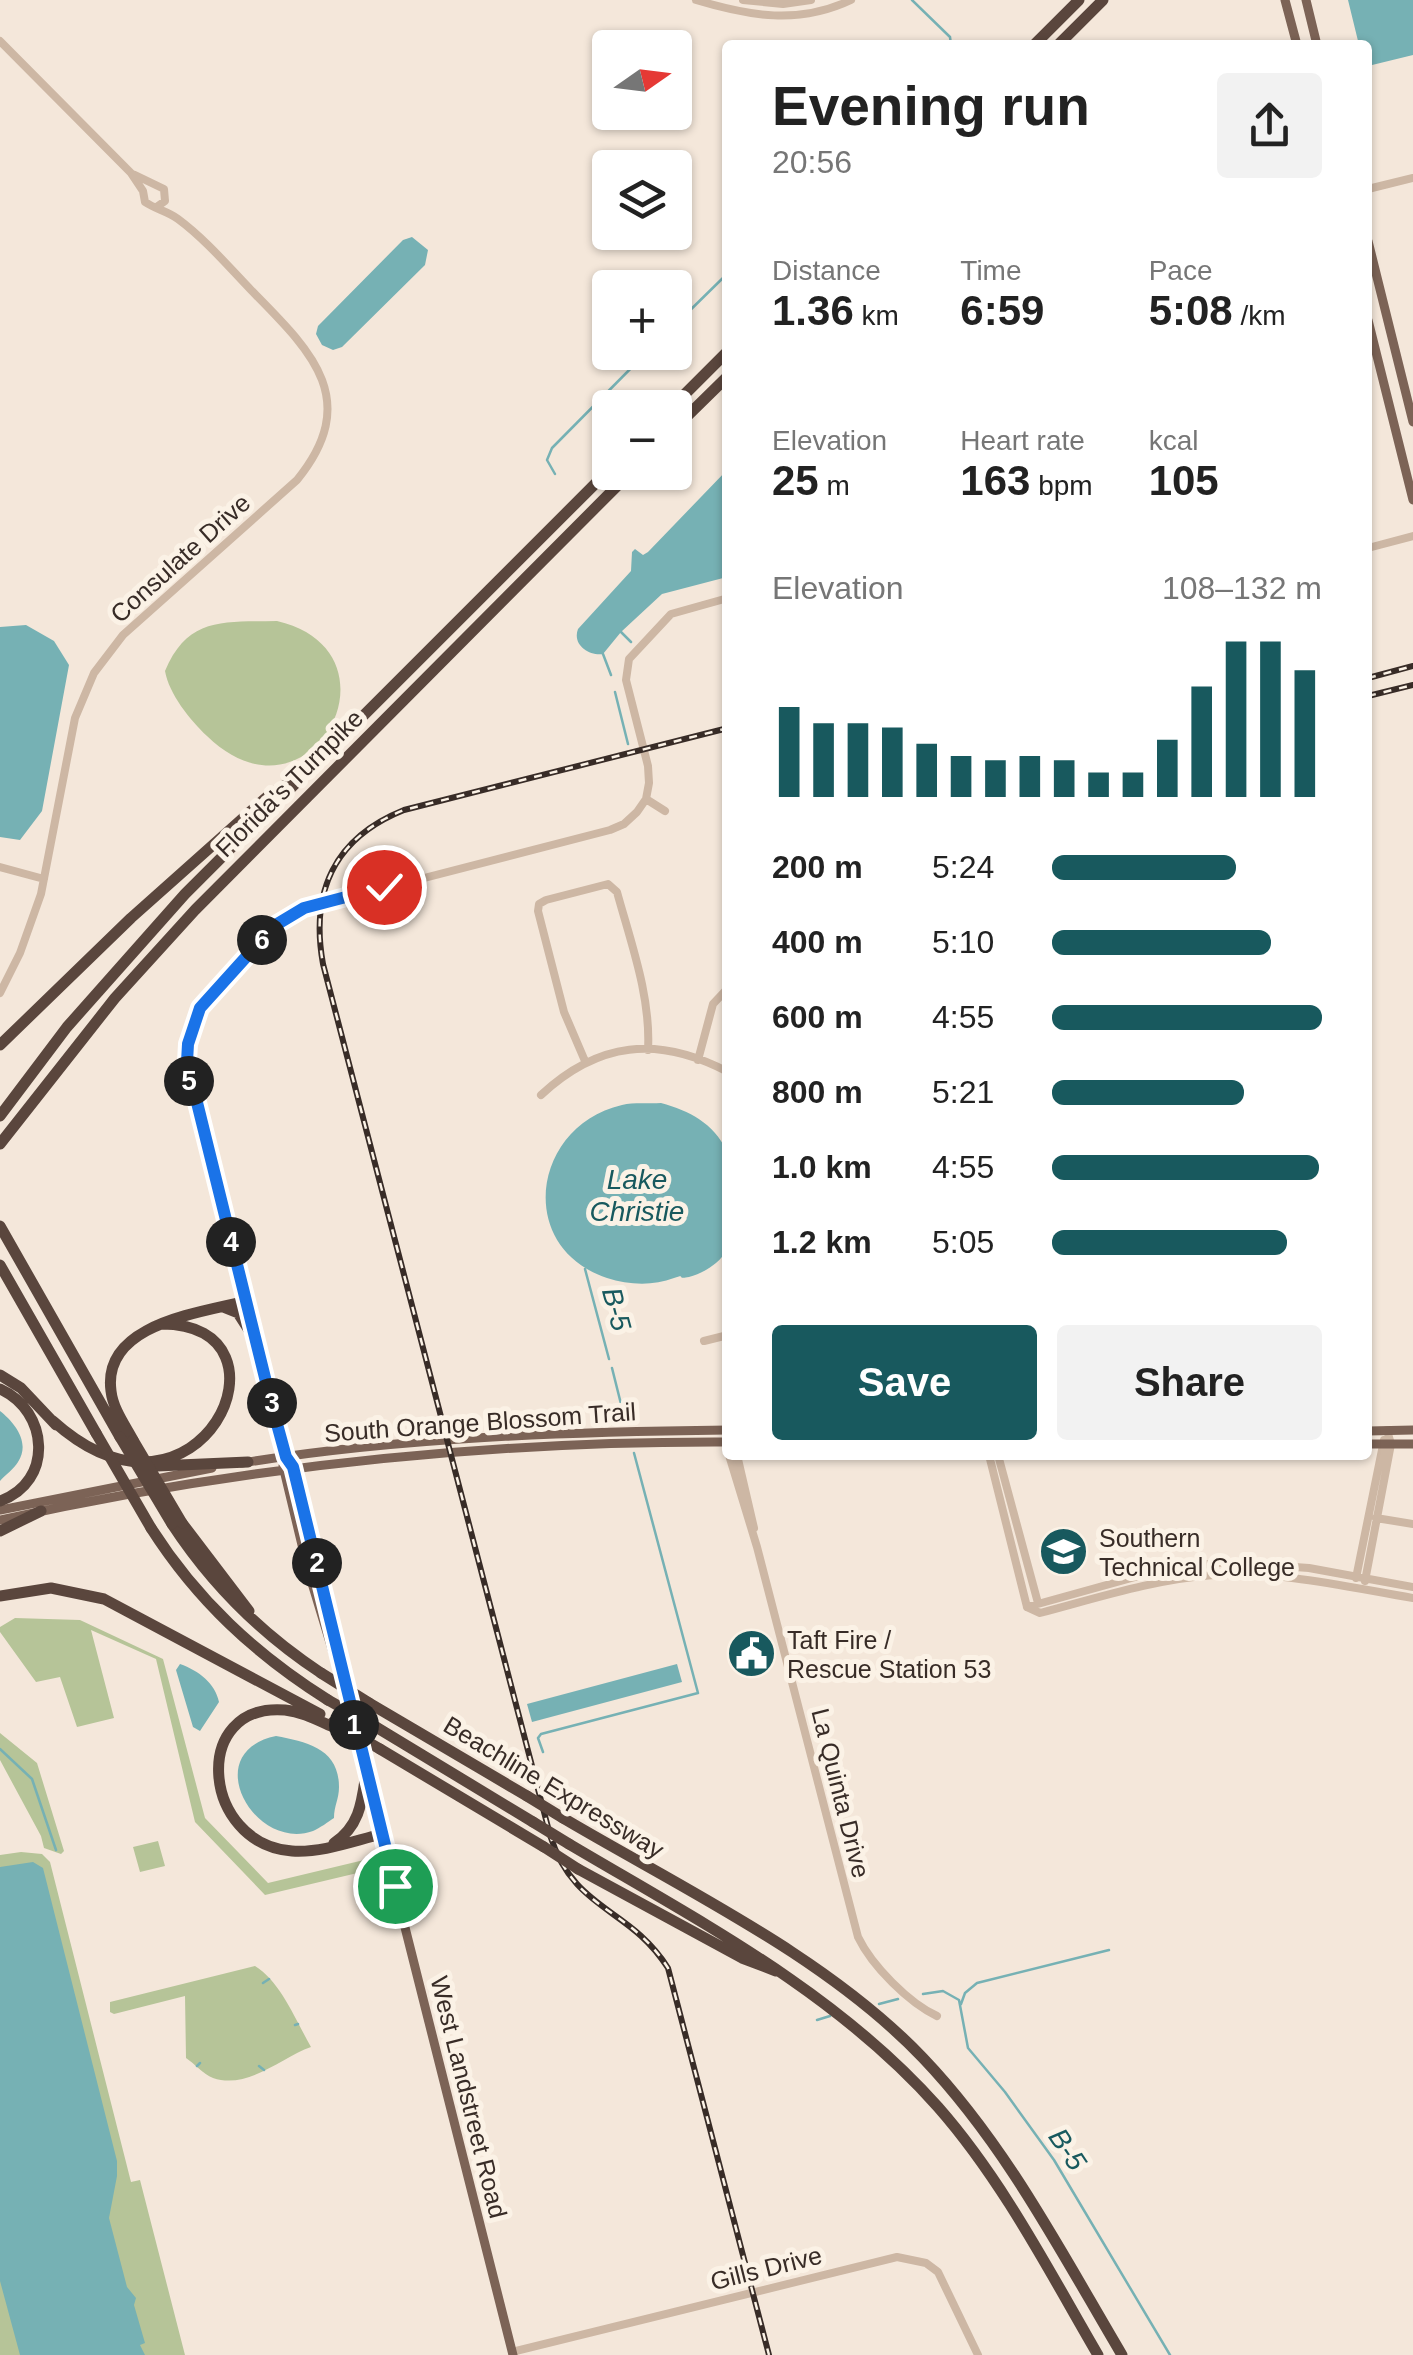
<!DOCTYPE html>
<html lang="en">
<head>
<meta charset="utf-8">
<style>
	:root { --surface:#fff; --page:#f2f2f2; --text:#222; --muted:#767676; --accent:#18595e }
	body { margin:0; font-family:Arial,sans-serif; background:var(--page); color:var(--text); height:100vh; display:flex; flex-direction:column; font-size:38px; white-space:nowrap }
	* { box-sizing:border-box; margin:0 }
	p { font-size:32px; color:var(--muted) }
	.icon { flex:none; width:55px; height:55px; fill:none; stroke:currentColor; stroke-width:2; stroke-linecap:round; stroke-linejoin:round }
	.map { position:relative; flex:1; overflow:hidden }
	.side { position:absolute; left:722px; top:40px; width:650px; height:1420px; display:flex; flex-direction:column; background:var(--surface); border-radius:10px; box-shadow:0 2px 8px #0004 }
	.side>* { flex:none }
	.needle { width:65px; rotate:76deg }
	.tools { position:absolute; left:592px; top:30px; display:grid; gap:20px }
	.tools a { display:grid; place-items:center; width:100px; height:100px; border-radius:10px; background:var(--surface); box-shadow:0 2px 8px #0004; font-size:50px }
	.pin { position:absolute; display:grid; place-items:center; width:85px; height:85px; color:#fff; margin:-42px; border:5px solid #fff; border-radius:50%; box-shadow:0 2px 10px #0007 }
	.km { position:absolute; width:50px; height:50px; margin:-25px; border-radius:50%; background:#222; color:#fff; font-size:28px; line-height:50px; text-align:center }
	.round { display:grid; place-items:center; flex:none; width:105px; height:105px; border-radius:10px; background:var(--page) }
	.summary { display:flex; align-items:center; justify-content:space-between; height:170px; padding:0 50px }
	h1 { font-size:55px; font-weight:600; line-height:75px }
	.stats { display:grid; grid-template-columns:repeat(3,1fr); gap:15px; height:170px; padding:10px 50px }
	.stats div { display:grid; align-content:center }
	.stats b { font-size:42px; font-weight:600 }
	.stats small { font-size:28px; font-weight:400 }
	.stats p { font-size:28px }
	.chart { height:280px; padding:20px 50px }
	.chart p { display:flex; justify-content:space-between }
	.chart svg { width:100%; height:180px; margin-top:10px; stroke:var(--accent); stroke-width:6 }
	.primary-button { display:flex; gap:20px; margin-top:auto; padding:20px 50px }
	.primary-button a { flex:1; height:115px; border-radius:10px; background:var(--accent); color:#fff; font-size:40px; font-weight:600; line-height:115px; text-align:center }
	.primary-button a+a { background:var(--page); color:var(--text) }
	ul { padding:0 50px; list-style:none; font-size:32px }
	li { display:grid; grid-template-columns:160px 120px 1fr; align-items:center; height:75px }
	li i { height:25px; border-radius:12px; background:var(--accent) }
	.map>svg:first-child { display:block }
	.green { fill:#b6c498 }
	.water { fill:#76b1b4 }
	.lines { fill:none; stroke-linecap:round; stroke-linejoin:round }
	.stream { stroke:#76b1b4; stroke-width:2.5 }
	.minor { stroke:#cdb7a4; stroke-width:8 }
	.major { stroke:#7c6356; stroke-width:9 }
	.highway { stroke:#5a463d; stroke-width:11 }
	.rail-casing { stroke:#382c27; stroke-width:6 }
	.rail { stroke:#fbf2e6; stroke-width:2.5; stroke-dasharray:8; stroke-linecap:butt }
	.highway-bridge { stroke:#5a463d; stroke-width:11 }
	.route-casing { stroke:#fff; stroke-width:20 }
	.route { stroke:#1a73e8; stroke-width:12 }
	.labels { text-anchor:middle; stroke-width:10; stroke-linejoin:round; paint-order:stroke }
	.street-label { font-size:25px; fill:#382c27; stroke:#fbf2e6 }
	.poi-label { font-size:25px; fill:#382c27; stroke:#fbf2e6; text-anchor:start }
	.water-label { font-size:28px; font-style:italic; fill:#18595e; stroke:#fbf2e6 }
</style>
</head>
<body>
<div class="map">
<svg width="1413" height="2355" viewBox="0 0 1413 2355">
	<rect width="100%" height="100%" fill="#f4e7da"/>
	<path class="green" d="M 277,621 C 409,652 310,836 207,736 C 190,720 169,694 165,671 C 188,616 225,622 277,621 Z
		M 15,1618 L 80,1620 L 163,1659 L 205,1818 L 268,1883 L 364,1860 L 370,1870 L 265,1895 L 195,1822 L 156,1659 L 91,1630 L 114,1718 L 77,1727 L 60,1677 L 36,1682 L 0,1632 L 0,1627 Z
		M 0,1733 L 37,1763 L 64,1851 L 61,1854 L 44,1848 L 41,1836 L 0,1760 Z
		M 158,1841 L 165,1866 L 140,1872 L 133,1847 Z
		M 21,1852 L 42,1854 L 50,1862 L 131,2182 L 140,2180 L 185,2355 L 0,2355 L 0,1855 Z
		M 255,1966 C 281,1982 296,2021 311,2047 C 282,2057 248,2090 213,2078 C 203,2074 195,2064 186,2058 L 185,1996 L 114,2014 L 110,2012 L 110,2002 Z"/>
	<path class="water" d="M 1348,0 L 1413,0 L 1413,55 L 1368,66 L 1368,45 L 1359,45 Z
		M 412,237 L 428,250 L 425,265 L 342,347 L 333,350 L 322,345 L 316,334 L 318,326 L 403,240 Z
		M 727,470 L 727,577 L 662,594 L 621,632 L 603,654 C 589,656 572,645 578,629 L 631,571 L 632,552 L 635,549 L 643,555 L 648,552 Z
		M 26,625 L 54,641 L 69,665 L 42,811 L 20,840 L 0,837 L 0,627 Z
		M 661,1103 C 690,1111 713,1123 727,1151 C 728,1170 732,1237 726,1251 C 720,1263 702,1274 689,1277 C 675,1280 687,1273 674,1278 C 653,1286 629,1285 607,1278 C 514,1247 533,1125 622,1105 C 634,1102 649,1104 661,1103 Z
		M 0,1411 C 14,1422 31,1442 18,1462 C 14,1469 5,1475 0,1481 Z
		M 180,1664 C 199,1671 215,1683 219,1702 L 200,1731 L 193,1727 L 176,1670 Z
		M 677,1664 L 682,1682 L 532,1722 L 527,1704 Z
		M 276,1736 C 308,1742 339,1749 339,1787 C 339,1799 334,1806 334,1818 C 328,1822 320,1828 313,1831 C 254,1852 198,1752 276,1736 Z
		M 33,1862 L 43,1868 L 117,2161 L 117,2176 L 109,2218 L 127,2287 L 136,2298 L 134,2305 L 145,2343 L 140,2345 L 145,2355 L 20,2355 L 0,2281 L 0,1867 Z"/>
	<g class="lines">
		<path class="stream" d="M 912,0 L 950,37 L 951,45
			M 675,325 L 728,273
			M 555,474 L 547,460 L 552,448 L 647,352
			M 621,632 L 631,642
			M 603,654 L 611,675
			M 615,692 L 628,744
			M 585,1269 L 609,1359
			M 612,1368 L 621,1404
			M 624,1413 L 626,1423
			M 0,1749 L 32,1779 L 56,1850
			M 543,1752 L 538,1738 L 541,1734 L 698,1693 L 634,1453
			M 263,1983 L 269,1979
			M 923,1994 L 943,1991 L 959,2000 L 968,2048 L 1005,2092 L 1054,2160 L 1170,2355
			M 879,2004 L 898,1999
			M 961,2004 L 965,1993 L 977,1983 L 1109,1950
			M 817,2020 L 830,2016
			M 295,2025 L 298,2024
			M 197,2066 L 200,2063
			M 259,2066 L 264,2070"/>
		<path class="minor" d="M 696,0 C 749,16 799,25 851,0
			M 743,0 L 783,4 L 811,0
			M 0,41 L 131,173 L 143,191 L 145,202 C 155,209 167,211 178,219 C 205,239 228,266 251,290 C 310,350 363,399 297,480 L 123,635 L 94,673 L 75,718 L 41,894 L 20,953 L 0,993
			M 135,175 L 164,189 L 165,201 L 158,206
			M 1368,189 L 1413,178
			M 1368,548 L 1413,536
			M 646,799 L 665,811
			M 0,867 L 44,879
			M 698,1060 L 713,1004 L 728,988
			M 585,1061 L 564,1012 L 538,911 L 539,904 L 546,900 L 608,884 L 617,892 C 631,943 651,997 648,1050
			M 541,1095 C 598,1042 657,1035 728,1072
			M 254,1332 L 189,1081 C 186,1057 188,1035 199,1012 C 212,984 275,921 304,909 L 610,830 L 624,824 L 637,812 L 646,799 L 649,783 L 648,766 L 626,680 L 629,659 L 671,614 L 728,598
			M 704,1341 L 728,1335
			M 729,1455 L 757,1547 L 858,1937 C 872,1966 909,2003 937,2016
			M 737,1455 L 754,1528
			M 989,1455 L 1027,1607
			M 998,1455 L 1038,1603
			M 1376,1518 L 1413,1524
			M 1356,1578 L 1384,1440
			M 1365,1581 L 1391,1444 L 1387,1430
			M 1027,1607 L 1164,1569 L 1226,1562 L 1309,1568 L 1413,1587
			M 1027,1607 L 1040,1613 C 1097,1598 1155,1579 1214,1575 C 1281,1571 1347,1587 1413,1598
			M 512,2352 L 897,2257 L 926,2263 L 938,2272 L 978,2355"/>
		<path class="major" d="M 1285,0 L 1297,45
			M 1306,0 L 1317,45
			M 1368,241 L 1413,422
			M 1368,320 L 1413,500
			M 256,1341 L 286,1457 L 293,1467 L 366,1773 L 513,2355
			M 1368,1431 L 1413,1430
			M 1368,1444 L 1413,1444
			M 242,1463 C 403,1437 565,1432 728,1430
			M 283,1466 L 308,1570 L 335,1659
			M 0,1510 L 212,1468
			M 0,1520 C 240,1467 482,1441 728,1442"/>
		<path class="highway" d="M 1034,45 L 1079,0
			M 1058,45 L 1103,0
			M 671,408 L 728,351
			M 675,428 L 728,376
			M 0,1045 L 131,918 L 268,796 L 287,784
			M 0,1116 L 67,1027 L 185,894 L 610,469
			M 0,1144 L 115,998 L 195,910 L 631,472
			M 0,1226 L 120,1437
			M 0,1265 L 96,1433
			M 223,1307 L 238,1313 L 256,1341
			M 0,1375 L 21,1388 L 56,1425
			M 0,1389 C 49,1411 54,1482 0,1501
			M 53,1421 C 200,1553 305,1323 161,1324
			M 133,1440 C 125,1425 113,1409 111,1391 C 102,1324 199,1313 246,1301
			M 157,1466 L 248,1462
			M 182,1523 L 249,1611
			M 172,1524 C 212,1585 260,1633 321,1673
			M 151,1528 C 197,1600 255,1654 328,1700
			M 0,1531 L 41,1511
			M 0,1596 L 51,1588 L 104,1599 L 320,1714
			M 369,1703 L 527,1796
			M 376,1727 L 533,1822
			M 335,1728 C 319,1721 303,1712 285,1710 C 190,1702 201,1844 292,1851 C 322,1853 353,1841 382,1834
			M 380,1749 L 544,1847
			M 563,1818 C 683,1889 827,1957 923,2058 C 1006,2145 1061,2252 1122,2355
			M 334,1843 C 360,1826 362,1801 366,1773
			M 569,1844 C 699,1921 836,1992 938,2107 C 1003,2181 1049,2271 1098,2355
			M 578,1869 L 742,1958 L 776,1971"/>
		<defs>
			<path id="rail" d="M 1368,678 L 1413,666
				M 1368,696 L 1413,685
				M 728,728 L 404,810 C 334,838 310,892 323,964 L 550,1835 C 574,1912 629,1906 668,1968 L 769,2355"/>
		</defs>
		<use href="#rail" class="rail-casing"/>
		<use href="#rail" class="rail"/>
		<path class="highway-bridge" d="M 96,1433 L 151,1528
			M 120,1437 L 172,1524
			M 133,1440 L 182,1523
			M 321,1673 L 369,1703
			M 328,1700 L 376,1727
			M 333,1722 L 380,1749
			M 527,1796 L 563,1818
			M 533,1822 L 569,1844
			M 544,1847 L 578,1869"/>
	</g>
	<g class="lines">
		<defs>
			<path id="route" d="M 384,887 L 304,908 L 274,926 L 200,1008 L 188,1044 L 187,1062 L 271,1402 L 286,1457 L 293,1467 L 395,1886"/>
		</defs>
		<use href="#route" class="route-casing"/>
		<use href="#route" class="route"/>
	</g>
	<defs>
		<symbol id="university-disc" viewBox="-11 -11 22 22"><circle r="9.5" fill="#18595e" stroke="#fbf2e6"/><path d="M0-5L7-2L0 1L-7-2ZM-4 1L0 2.5L4 1V4Q0 6-4 4Z" fill="#fff"/></symbol>
		<symbol id="civic-disc" viewBox="-11 -11 22 22"><circle r="9.5" fill="#18595e" stroke="#fbf2e6"/><path d="M-.6-6.5H3V-4.5H.6V-3L4-1V1h2V6H-6V1h2V-1L-.6-3ZM-1.2 2.5V6h2.4V2.5Z" fill="#fff"/></symbol>
	</defs>
	<g fill-rule="evenodd">
		<use href="#university-disc" x="1036" y="1524" width="55" height="55"/>
		<use href="#civic-disc" x="724" y="1626" width="55" height="55"/>
	</g>
	<g class="labels">
		<g class="street-label">
			<text transform="translate(180 558) rotate(-42)" y="9">Consulate Drive</text>
			<text transform="translate(289 783) rotate(-45)" y="9">Florida's Turnpike</text>
			<text transform="translate(480 1422) rotate(-4)" y="9">South Orange Blossom Trail</text>
			<text transform="translate(554 1787) rotate(31)" y="9">Beachline Expressway</text>
			<text transform="translate(841 1793) rotate(76)" y="9">La Quinta Drive</text>
			<text transform="translate(469 2097) rotate(76)" y="9">West Landstreet Road</text>
			<text transform="translate(766 2268) rotate(-14)" y="9">Gills Drive</text>
		</g>
		<g class="poi-label">
			<text x="1099" y="1547">Southern<tspan x="1099" dy="29">Technical College</tspan></text>
			<text x="787" y="1649">Taft Fire /<tspan x="787" dy="29">Rescue Station 53</tspan></text>
		</g>
		<g class="water-label">
			<text x="637" y="1189">Lake<tspan x="637" dy="32">Christie</tspan></text>
			<text transform="translate(617 1309) rotate(75)" y="10">B-5</text>
			<text transform="translate(1068 2149) rotate(56)" y="10">B-5</text>
		</g>
	</g>
</svg>
<div class="tools">
<a><svg class="needle" viewBox="-14 -14 28 28"><path d="M0-13l5 13h-10z" fill="#e53935"/><path d="M0 13l5-13h-10z" fill="#767676"/></svg></a>
<a><svg class="icon" aria-label="layers" viewBox="0 0 24 24"><path d="M12 4l9 5-9 5-9-5zM3 14l9 5 9-5"/></svg></a>
<a>+</a>
<a>−</a>
</div>
<div class="pin" style="left:395px;top:1886px;background:#1e9e55"><svg class="icon" aria-label="arrive" viewBox="0 0 24 24"><path d="M6 21V4h12l-3 4 3 4H6"/></svg></div>
<div class="pin" style="left:384px;top:887px;background:#d93025"><svg class="icon" aria-label="check" viewBox="0 0 24 24"><path d="M5 12l5 5 9-10"/></svg></div>
<b class="km" style="left:354px;top:1725px">1</b>
<b class="km" style="left:317px;top:1563px">2</b>
<b class="km" style="left:272px;top:1403px">3</b>
<b class="km" style="left:231px;top:1242px">4</b>
<b class="km" style="left:189px;top:1081px">5</b>
<b class="km" style="left:262px;top:940px">6</b>
<section class="side">
<div class="summary"><div><h1>Evening run</h1><p>20:56</p></div><a class="round"><svg class="icon" aria-label="share" viewBox="0 0 24 24"><path d="M12 15V3M7 8l5-5 5 5M5 13v7h14v-7"/></svg></a></div>
<div class="stats">
<div><p>Distance</p><b>1.36<small> km</small></b></div>
<div><p>Time</p><b>6:59</b></div>
<div><p>Pace</p><b>5:08<small> /km</small></b></div>
</div>
<div class="stats">
<div><p>Elevation</p><b>25<small> m</small></b></div>
<div><p>Heart rate</p><b>163<small> bpm</small></b></div>
<div><p>kcal</p><b>105</b></div>
</div>
<div class="chart"><p><span>Elevation</span>108–132 m</p>
<svg viewBox="0 0 160 44" preserveAspectRatio="none"><path d="M5 44V22M15 44V26M25 44V26M35 44V27M45 44V31M55 44V34M65 44V35M75 44V34M85 44V35M95 44V38M105 44V38M115 44V30M125 44V17M135 44V6M145 44V6M155 44V13"/></svg>
</div>
<ul>
<li><b>200 m</b>5:24<i style="width:68%"></i></li>
<li><b>400 m</b>5:10<i style="width:81%"></i></li>
<li><b>600 m</b>4:55<i style="width:100%"></i></li>
<li><b>800 m</b>5:21<i style="width:71%"></i></li>
<li><b>1.0 km</b>4:55<i style="width:99%"></i></li>
<li><b>1.2 km</b>5:05<i style="width:87%"></i></li>
</ul>
<div class="primary-button"><a>Save</a><a>Share</a></div>
</section>
</div>
</body>
</html>
